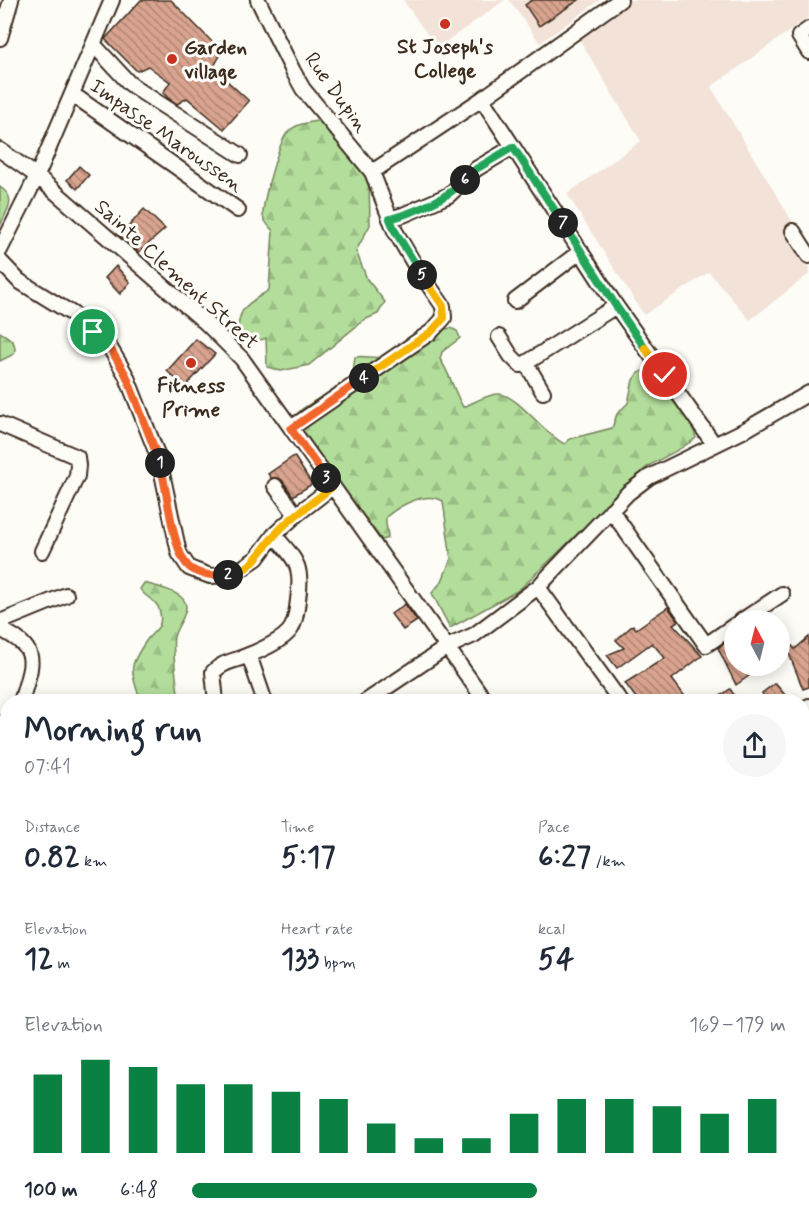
<!DOCTYPE html>
<html lang="en">
<head>
<meta charset="utf-8">
<style>
	:root { --surface:#fff; --page:#f6f6f7; --text:#1f2937; --muted:#747a83; --accent:#0b8043 }
	body { margin:0; font-family:Mynerve,sans-serif; background:var(--page); color:var(--text); height:100vh; display:flex; flex-direction:column; font-size:22px; white-space:nowrap }
	* { box-sizing:border-box; margin:0 }
	p { font-size:20px; color:var(--muted) }
	.icon { flex:none; width:33px; height:33px; fill:none; stroke:currentColor; stroke-width:2; stroke-linecap:round; stroke-linejoin:round }
	.map { position:relative; flex:1; overflow:hidden }
	.sheet { position:absolute; left:0px; top:694px; width:810px; height:532px; display:flex; flex-direction:column; background:var(--surface); border-radius:24px 24px 0 0; box-shadow:0 3px 15px #0003 }
	.sheet>* { flex:none }
	.needle { width:39px; rotate:353deg }
	.tools { position:absolute; left:724px; top:610px; display:grid; gap:12px }
	.tools a { display:grid; place-items:center; width:66px; height:66px; border-radius:50%; background:var(--surface); box-shadow:0 3px 15px #0003; font-size:30px }
	.pin { position:absolute; display:grid; place-items:center; width:51px; height:51px; color:#fff; margin:-26px; border:3px solid #fff; border-radius:50%; box-shadow:0 2px 6px #0007 }
	.km { position:absolute; width:30px; height:30px; margin:-15px; border-radius:50%; background:#222; color:#fff; font-size:16px; line-height:30px; text-align:center }
	.round { display:grid; place-items:center; flex:none; width:63px; height:63px; border-radius:32px; background:var(--page) }
	.head { display:flex; align-items:center; justify-content:space-between; height:102px; padding:0 24px }
	h1 { font-size:33px; font-weight:700; line-height:45px }
	.stats { display:grid; grid-template-columns:repeat(3,1fr); gap:9px; height:102px; padding:6px 24px }
	.stats div { display:grid; align-content:center }
	.stats b { font-size:30px; font-weight:700 }
	.stats small { font-size:16px; font-weight:400 }
	.stats p { font-size:16px }
	.chart { height:168px; padding:12px 24px }
	.chart p { display:flex; justify-content:space-between }
	.chart svg { width:100%; height:108px; margin-top:6px; stroke:var(--accent); stroke-width:6 }
	ul { padding:0 24px; list-style:none; font-size:20px }
	li { display:grid; grid-template-columns:96px 72px 1fr; align-items:center; height:45px }
	li i { height:15px; border-radius:8px; background:var(--accent) }
	.map>svg:first-child { display:block }
	.built { fill:#f2e2d8 }
	.forest { fill:url(#forest-firs); stroke:#76845c; stroke-width:1.5 }
	.building { fill:url(#building-back-hatch); stroke:#3b2a1e; stroke-width:1.5 }
	.lines { fill:none; stroke-linecap:round; stroke-linejoin:round }
	.minor-casing { stroke:#3b2a1e; stroke-width:18 }
	.minor { stroke:#fdfcf7; stroke-width:14 }
	.split-1-casing { stroke:#fff; stroke-width:12 }
	.split-2-casing { stroke:#fff; stroke-width:12 }
	.split-3-casing { stroke:#fff; stroke-width:12 }
	.split-4-casing { stroke:#fff; stroke-width:12 }
	.split-5-casing { stroke:#fff; stroke-width:12 }
	.split-6-casing { stroke:#fff; stroke-width:12 }
	.split-7-casing { stroke:#fff; stroke-width:12 }
	.split-8-casing { stroke:#fff; stroke-width:12 }
	.split-9-casing { stroke:#fff; stroke-width:12 }
	.split-1 { stroke:#f0652b; stroke-width:8 }
	.split-2 { stroke:#f0652b; stroke-width:8 }
	.split-3 { stroke:#f5b400; stroke-width:8 }
	.split-4 { stroke:#f0652b; stroke-width:8 }
	.split-5 { stroke:#f5b400; stroke-width:8 }
	.split-6 { stroke:#22a559; stroke-width:8 }
	.split-7 { stroke:#22a559; stroke-width:8 }
	.split-8 { stroke:#22a559; stroke-width:8 }
	.split-9 { stroke:#f5b400; stroke-width:8 }
	.poi-dot { fill:#c8321e; stroke:#fdfcf7; stroke-width:2 }
	.labels { text-anchor:middle; stroke-width:6; stroke-linejoin:round; paint-order:stroke }
	.poi-label { font-size:21px; font-weight:bold; fill:#3b2a1e; stroke:#fdfcf7 }
	.street-label { font-size:21px; fill:#3b2a1e; stroke:#fdfcf7 }
</style>
</head>
<body>
<div class="map">
<svg width="809" height="1226" viewBox="0 0 809 1226">
	<defs>
		<pattern id="forest-firs" width="22" height="20" patternUnits="userSpaceOnUse" patternTransform="scale(1.5)"><rect width="22" height="20" fill="#b2dd9b"/><path d="M5 1l3.5 6h-7zM16 11l3.5 6h-7z" fill="#9abe85"/></pattern>
		<pattern id="building-back-hatch" width="6" height="6" patternUnits="userSpaceOnUse" patternTransform="scale(1.5)"><rect width="6" height="6" fill="#d9a48f"/><path d="M-1 5l2 2M0 0l6 6M5-1l2 2" fill="none" stroke="#b18674"/></pattern>
	</defs>
	<rect width="100%" height="100%" fill="#fdfcf7"/>
	<filter id="ink" filterUnits="userSpaceOnUse"><feTurbulence type="fractalNoise" baseFrequency=".0167" numOctaves="2"/><feDisplacementMap in="SourceGraphic" scale="12" xChannelSelector="R" yChannelSelector="G"/><feConvolveMatrix kernelMatrix="1 2 1 2 8 2 1 2 1" color-interpolation-filters="sRGB"/></filter>
	<g filter="url(#ink)">
		<path class="built" d="M 403,0 L 505,0 L 437,48 Z
			M 509,0 L 600,0 L 540,43 Z
			M 622,0 L 809,0 L 809,17 L 711,87 L 809,249 L 809,274 L 750,320 L 709,272 L 644,315 L 567,194 L 641,141 L 576,34 Z"/>
		<path class="forest" d="M 323,120 L 356,153 L 369,180 L 370,225 L 356,251 L 367,279 L 385,302 L 378,314 L 364,320 L 309,365 L 281,371 L 267,367 L 266,338 L 253,343 L 238,335 C 237,307 248,304 269,290 L 273,231 C 269,226 264,222 263,216 C 262,204 279,140 288,132 C 296,123 312,122 323,120 Z
			M 0,187 C 18,199 7,209 0,226 Z
			M 451,328 L 457,331 L 460,338 L 442,352 L 440,359 C 450,374 454,391 463,407 C 473,403 488,394 498,394 C 517,393 546,437 565,444 L 570,439 L 612,428 L 617,414 L 628,403 L 633,380 L 638,373 L 645,370 L 653,372 L 664,383 L 692,424 L 696,438 C 681,450 663,457 647,467 L 519,590 L 450,628 L 432,593 L 442,581 L 451,559 L 443,501 C 425,491 400,505 386,517 C 385,525 388,530 388,538 L 382,540 L 290,422 L 302,409 L 319,398 L 331,396 L 352,379 L 355,357 C 365,355 376,360 387,356 C 410,347 424,331 451,328 Z
			M 0,332 C 9,338 18,341 14,354 L 0,361 Z
			M 144,583 C 155,586 187,592 186,607 C 186,617 176,627 174,637 C 172,646 177,688 179,698 L 186,702 L 142,702 C 138,695 131,674 133,666 C 134,659 142,647 146,641 C 153,630 165,629 159,609 C 157,600 145,598 140,589 Z"/>
		<path class="building" d="M 141,0 L 171,0 L 222,52 L 213,68 L 249,101 L 224,129 L 187,98 L 177,104 L 169,99 L 163,93 L 170,82 L 148,66 L 137,71 L 105,39 Z
			M 532,0 L 579,0 L 539,26 L 525,5 Z
			M 79,166 L 89,175 L 77,189 L 67,180 Z
			M 144,209 L 165,229 L 139,252 L 120,236 Z
			M 116,266 L 130,282 L 120,294 L 105,278 Z
			M 196,339 L 215,354 L 185,387 L 167,371 Z
			M 294,456 L 312,484 L 293,496 L 282,480 L 278,478 L 271,478 L 268,474 Z
			M 405,604 L 417,621 L 403,630 L 391,614 Z
			M 668,607 L 678,621 L 673,624 L 702,656 L 672,679 L 689,702 L 639,702 L 625,683 L 665,658 L 652,643 L 617,668 L 607,655 L 624,648 L 616,640 L 633,625 L 636,629 Z
			M 780,633 L 795,649 L 809,637 L 809,687 L 803,689 L 788,651 L 780,656 Z
			M 735,636 L 735,666 L 763,666 L 736,685 L 718,648 Z
			M 775,683 L 791,702 L 766,702 L 762,693 Z
			M 730,689 L 739,702 L 712,702 Z"/>
		<g class="lines">
			<defs>
				<path id="minor" d="M 258,0 L 293,71 L 303,89 L 372,172 L 395,231 L 416,267 L 443,306 L 444,318 L 431,332 L 291,428
					M 809,29 L 799,36 L 809,52
					M 0,38 L 11,0
					M 94,45 L 129,83 L 143,93 L 240,155
					M 72,94 L 238,210
					M 482,99 L 616,306 L 714,444
					M 0,150 L 37,176 L 206,323 L 242,359 L 486,702
					M 372,172 L 482,99 L 620,0
					M 390,219 L 403,215 L 449,195 L 476,169 L 513,147
					M 793,231 L 809,256
					M 0,250 L 37,176 L 112,0
					M 0,261 L 19,281 L 76,316 L 110,348 L 126,375 L 159,459 L 179,553 L 189,568 L 210,576 L 232,575 L 257,558 L 274,535 L 296,515 L 332,487
					M 515,301 L 581,251
					M 499,337 L 511,356 L 520,365 L 526,363 L 616,306
					M 526,363 L 543,392
					M 0,424 L 77,457 L 78,465 L 77,476 L 42,551
					M 275,486 L 296,515
					M 611,510 L 706,645 L 735,625
					M 538,587 L 621,702
					M 741,621 L 782,594
					M 0,622 L 66,595
					M 0,629 C 42,650 32,662 21,702
					M 249,655 L 265,702
					M 216,702 L 213,672 C 222,663 230,662 241,658 C 255,653 286,640 292,627 C 296,619 297,609 298,600 C 303,565 296,560 274,535
					M 365,702 L 447,647 L 474,635 L 538,587 L 628,493 L 649,477 L 745,430 L 809,393
					M 802,710 L 809,706
					M 0,723 L 8,727
					M 0,776 L 8,749
					M 0,826 L 8,827
					M 802,839 L 809,834
					M 802,958 L 809,967
					M 0,961 L 8,963
					M 802,996 L 809,992
					M 0,1113 L 8,1125
					M 0,1138 L 8,1134
					M 802,1177 L 809,1173
					M 63,1220 L 67,1226
					M 163,1220 L 167,1226
					M 457,1220 L 459,1226
					M 625,1220 L 629,1226
					M 696,1220 L 700,1226
					M 799,1220 L 802,1226
					M 207,1226 L 218,1220 L 222,1226
					M 397,1226 L 405,1220
					M 559,1226 L 560,1220"/>
			</defs>
			<use href="#minor" class="minor-casing"/>
			<use href="#minor" class="minor"/>
		</g>
	</g>
	<g class="lines" filter="url(#ink)">
		<defs>
			<path id="split-1" d="M 93,332 L 110,348 L 126,375 L 160,463"/>
			<path id="split-2" d="M 160,463 C 167,488 172,550 188,566 C 198,576 215,576 228,575"/>
			<path id="split-3" d="M 228,575 C 250,573 261,550 274,536 C 280,529 287,522 295,516 C 307,506 320,497 332,487 L 326,478"/>
			<path id="split-4" d="M 326,478 L 291,429 L 364,378"/>
			<path id="split-5" d="M 364,378 L 431,332 L 444,318 L 443,306 L 422,275"/>
			<path id="split-6" d="M 422,275 L 395,231 L 390,219 C 418,211 445,200 465,180"/>
			<path id="split-7" d="M 465,180 L 476,169 L 513,147 L 563,223"/>
			<path id="split-8" d="M 563,223 L 616,306 L 645,348"/>
			<path id="split-9" d="M 645,348 L 665,375"/>
		</defs>
		<use href="#split-1" class="split-1-casing"/>
		<use href="#split-2" class="split-2-casing"/>
		<use href="#split-3" class="split-3-casing"/>
		<use href="#split-4" class="split-4-casing"/>
		<use href="#split-5" class="split-5-casing"/>
		<use href="#split-6" class="split-6-casing"/>
		<use href="#split-7" class="split-7-casing"/>
		<use href="#split-8" class="split-8-casing"/>
		<use href="#split-9" class="split-9-casing"/>
		<use href="#split-1" class="split-1"/>
		<use href="#split-2" class="split-2"/>
		<use href="#split-3" class="split-3"/>
		<use href="#split-4" class="split-4"/>
		<use href="#split-5" class="split-5"/>
		<use href="#split-6" class="split-6"/>
		<use href="#split-7" class="split-7"/>
		<use href="#split-8" class="split-8"/>
		<use href="#split-9" class="split-9"/>
	</g>
	<g class="poi-dot">
		<circle cx="445" cy="24" r="6"/>
		<circle cx="172" cy="59" r="6"/>
		<circle cx="191" cy="363" r="6"/>
	</g>
	<g class="labels">
		<g class="poi-label">
			<text x="445" y="53">St Joseph's<tspan x="445" dy="24">College</tspan></text>
			<text x="184" y="54" text-anchor="start">Garden<tspan x="184" dy="24">village</tspan></text>
			<text x="191" y="392">Fitness<tspan x="191" dy="24">Prime</tspan></text>
		</g>
		<g class="street-label">
			<text transform="translate(337 92) rotate(54)" y="7">Rue Dupin</text>
			<text transform="translate(167 135) rotate(35)" y="7">Impasse Maroussen</text>
			<text transform="translate(177 274) rotate(42)" y="7">Sainte Clement Street</text>
		</g>
	</g>
</svg>
<div class="tools">
<a><svg class="needle" viewBox="-14 -14 28 28"><path d="M0-13l5 13h-10z" fill="#e53935"/><path d="M0 13l5-13h-10z" fill="#747a83"/></svg></a>
</div>
<div class="pin" style="left:93px;top:332px;background:#1e9e55"><svg class="icon" aria-label="arrive" viewBox="0 0 24 24"><path d="M6 21V4h12l-3 4 3 4H6"/></svg></div>
<div class="pin" style="left:665px;top:375px;background:#d93025"><svg class="icon" aria-label="check" viewBox="0 0 24 24"><path d="M5 12l5 5 9-10"/></svg></div>
<b class="km" style="left:160px;top:463px">1</b>
<b class="km" style="left:228px;top:575px">2</b>
<b class="km" style="left:326px;top:478px">3</b>
<b class="km" style="left:364px;top:378px">4</b>
<b class="km" style="left:422px;top:275px">5</b>
<b class="km" style="left:465px;top:180px">6</b>
<b class="km" style="left:563px;top:223px">7</b>
<section class="sheet">
<div class="head"><div><h1>Morning run</h1><p>07:41</p></div><a class="round"><svg class="icon" aria-label="share" viewBox="0 0 24 24"><path d="M12 15V3M7 8l5-5 5 5M5 13v7h14v-7"/></svg></a></div>
<div class="stats">
<div><p>Distance</p><b>0.82<small> km</small></b></div>
<div><p>Time</p><b>5:17</b></div>
<div><p>Pace</p><b>6:27<small> /km</small></b></div>
</div>
<div class="stats">
<div><p>Elevation</p><b>12<small> m</small></b></div>
<div><p>Heart rate</p><b>133<small> bpm</small></b></div>
<div><p>kcal</p><b>54</b></div>
</div>
<div class="chart"><p><span>Elevation</span>169–179 m</p>
<svg viewBox="0 0 160 44" preserveAspectRatio="none"><path d="M5 44V12M15 44V6M25 44V9M35 44V16M45 44V16M55 44V19M65 44V22M75 44V32M85 44V38M95 44V38M105 44V28M115 44V22M125 44V22M135 44V25M145 44V28M155 44V22"/></svg>
</div>
<ul>
<li><b>100 m</b>6:48<i style="width:58%"></i></li>
</ul>
</section>
</div>
</body>
</html>
